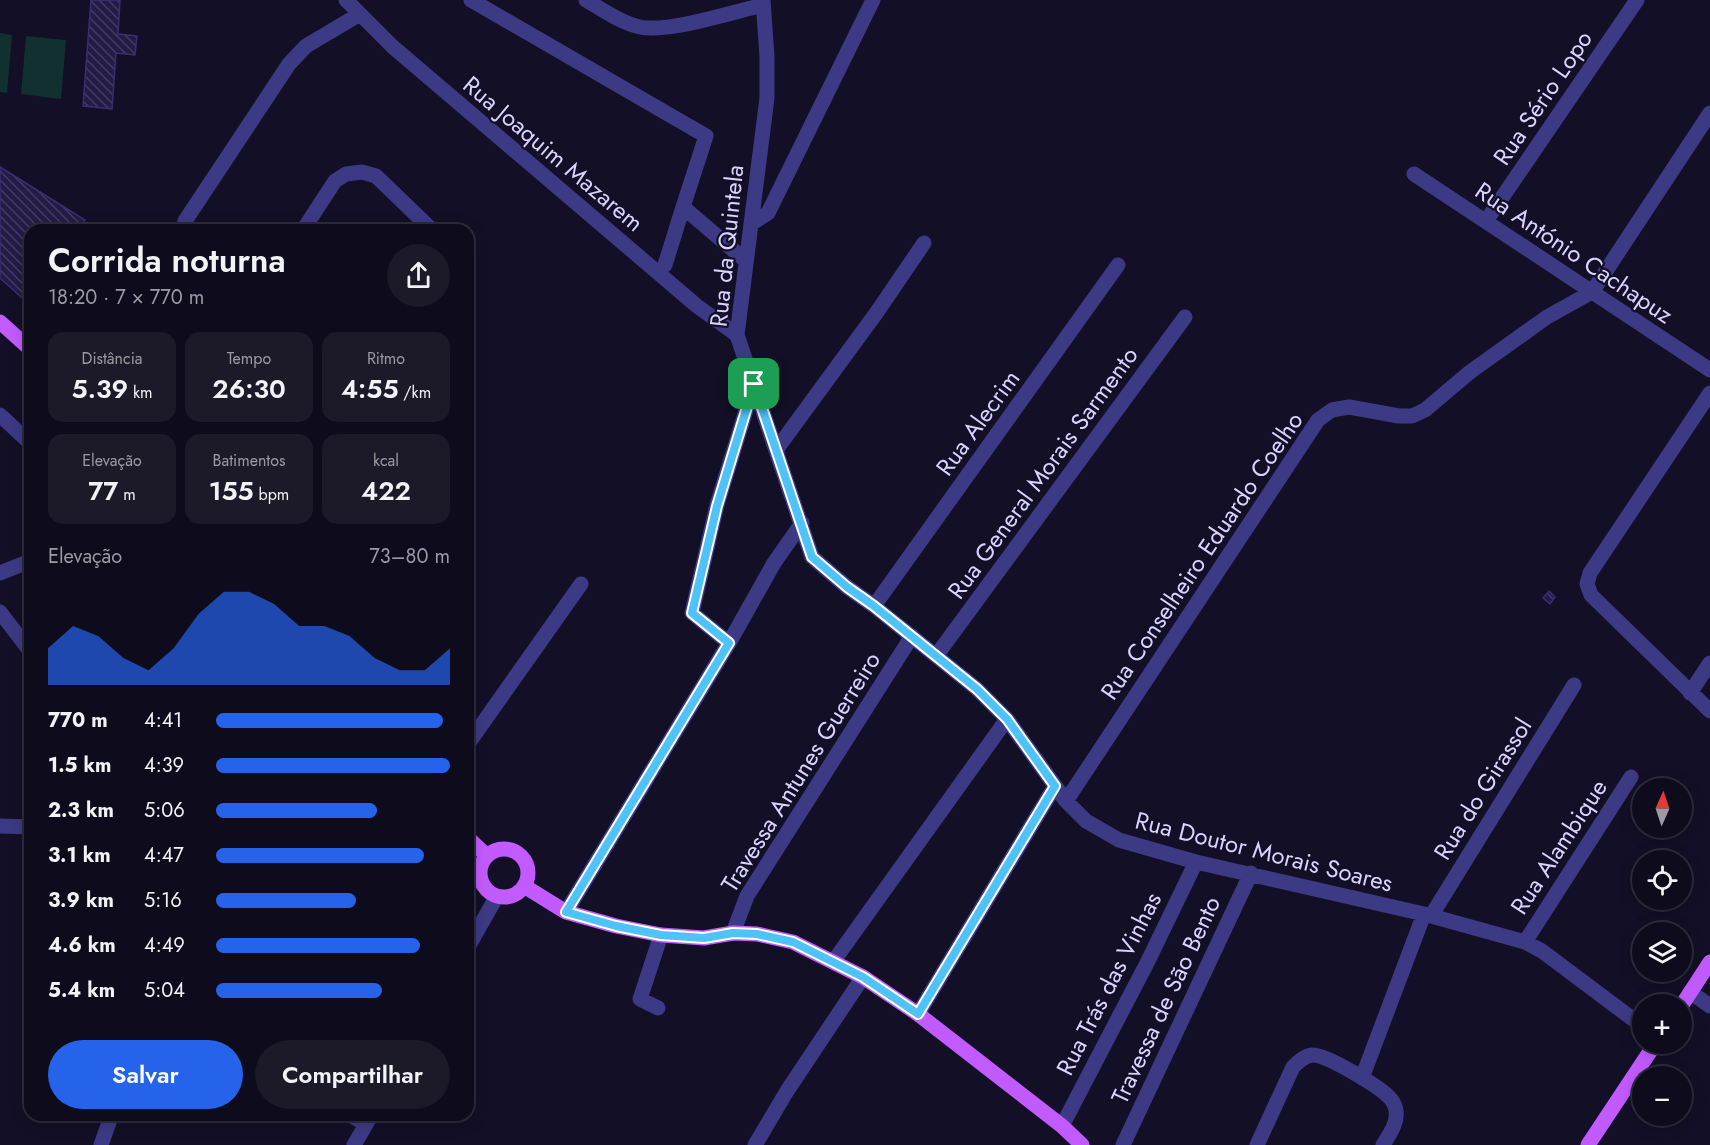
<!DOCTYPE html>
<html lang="pt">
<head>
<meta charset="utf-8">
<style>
	:root { --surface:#0e0b1c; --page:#1c1929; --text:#f1f3f6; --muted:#9b9ba3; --line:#2e2b3b; --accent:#2563eb }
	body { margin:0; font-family:Jost,sans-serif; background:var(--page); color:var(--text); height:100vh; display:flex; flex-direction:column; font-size:22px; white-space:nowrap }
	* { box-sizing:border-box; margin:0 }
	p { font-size:20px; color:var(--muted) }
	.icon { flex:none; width:33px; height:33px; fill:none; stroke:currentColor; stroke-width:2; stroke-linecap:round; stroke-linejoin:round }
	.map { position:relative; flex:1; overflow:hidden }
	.drawer { position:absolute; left:24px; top:224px; width:450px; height:897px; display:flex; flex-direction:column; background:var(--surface); border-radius:18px; box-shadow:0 3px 15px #0003,0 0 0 2px var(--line) }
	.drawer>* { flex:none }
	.needle { width:39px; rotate:3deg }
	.tools { position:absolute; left:1632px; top:778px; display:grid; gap:12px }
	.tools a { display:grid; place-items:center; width:60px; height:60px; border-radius:50%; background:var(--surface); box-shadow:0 3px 15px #0003,0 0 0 2px var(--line); font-size:30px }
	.pin { position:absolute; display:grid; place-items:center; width:51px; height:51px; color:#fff; margin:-26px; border-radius:12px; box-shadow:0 3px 9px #0006 }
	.round { display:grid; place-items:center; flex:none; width:63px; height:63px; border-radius:32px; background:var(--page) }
	.headline { display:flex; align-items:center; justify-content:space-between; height:102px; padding:0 24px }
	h1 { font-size:33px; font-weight:600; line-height:45px }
	.metrics { display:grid; grid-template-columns:repeat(3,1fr); gap:9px; height:102px; padding:6px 24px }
	.metrics div { display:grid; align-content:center; border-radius:15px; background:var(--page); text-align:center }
	.metrics b { font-size:26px; font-weight:600 }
	.metrics small { font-size:16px; font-weight:400 }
	.metrics p { font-size:16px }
	.chart { height:168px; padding:12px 24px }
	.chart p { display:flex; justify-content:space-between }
	.chart svg { width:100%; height:108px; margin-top:6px; fill:var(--accent); opacity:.7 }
	.action { display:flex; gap:12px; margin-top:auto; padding:12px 24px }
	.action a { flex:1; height:69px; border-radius:36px; background:var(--accent); color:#fff; font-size:24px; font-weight:600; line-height:69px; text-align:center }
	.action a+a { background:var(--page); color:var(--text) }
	ul { padding:0 24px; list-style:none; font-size:20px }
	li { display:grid; grid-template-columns:96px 72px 1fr; align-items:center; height:45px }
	li i { height:15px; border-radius:8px; background:var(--accent) }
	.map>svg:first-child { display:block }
	.garden { fill:#12302f }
	.building { fill:url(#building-back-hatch); stroke:#3b2d73; stroke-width:1.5 }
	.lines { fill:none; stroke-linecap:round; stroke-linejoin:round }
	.minor { stroke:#3d3a85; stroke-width:15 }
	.major { stroke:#c25bff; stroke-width:15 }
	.route-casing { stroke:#fff; stroke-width:12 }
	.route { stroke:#4fc3f7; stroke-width:8 }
	.labels { text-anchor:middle; stroke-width:4.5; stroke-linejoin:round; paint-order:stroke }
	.street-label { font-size:24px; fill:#d9d4ff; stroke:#130f26 }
</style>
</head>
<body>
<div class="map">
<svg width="1710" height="1145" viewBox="0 0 1710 1145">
	<defs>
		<pattern id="building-back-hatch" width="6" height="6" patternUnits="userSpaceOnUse" patternTransform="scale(1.5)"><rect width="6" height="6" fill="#241b47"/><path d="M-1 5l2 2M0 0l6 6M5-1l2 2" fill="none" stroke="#433b63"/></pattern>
	</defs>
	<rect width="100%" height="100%" fill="#130f26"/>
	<path class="garden" d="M 0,33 L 12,35 L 7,93 L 0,92 Z
		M 26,36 L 66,40 L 61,99 L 21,94 Z"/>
	<path class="building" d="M 91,0 L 120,0 L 118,34 L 137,36 L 135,55 L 116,53 L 112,109 L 83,106 Z
		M 0,167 L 85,220 L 79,230 L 30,230 L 30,305 L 0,278 Z
		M 1549,591 L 1555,597 L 1550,604 L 1543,598 Z"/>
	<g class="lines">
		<path class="minor" d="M 346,0 L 393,47 L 697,306 L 737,335
			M 471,0 L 706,136 L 683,207 L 746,261
			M 586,0 C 603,10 621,23 640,27 C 668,33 733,12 763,5
			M 763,0 L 767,57 L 767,98 L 737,335 L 812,557 L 847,587 L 874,606 L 977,689 L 1007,719 L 1066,801 L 1086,821 L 1119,840 L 1196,862 L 1424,914 L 1525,942 L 1542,951 L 1642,1026
			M 1414,174 L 1710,370
			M 1486,221 L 1637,0
			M 751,224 L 768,213 L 873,0
			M 183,230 L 185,221 L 289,64 L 306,46 L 360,14
			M 303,230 L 335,181 L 346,174 L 362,172 L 376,176 L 432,230
			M 665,265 L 683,207
			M 1710,393 L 1590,573 L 1587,584 L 1591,595 L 1710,711
			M 0,415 L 30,443
			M 776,450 L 877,312 L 924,243
			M 0,573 L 30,561
			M 874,606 L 1118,265
			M 0,612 L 30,651
			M 729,643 L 692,613 L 717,505 L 754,384
			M 936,656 L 1185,317
			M 1690,693 L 1710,663
			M 468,744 L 581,584
			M 1066,801 L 1318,420 L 1332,410 L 1349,407 L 1399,416 L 1412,416 L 1425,410 L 1470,372 L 1547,317 L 1592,292 L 1710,113
			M 0,826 L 30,827
			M 566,912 L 729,643 L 774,563 L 802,523
			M 1431,916 L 1574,685
			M 733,933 L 747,896 L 912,636
			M 1525,942 L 1631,777
			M 468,947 L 497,896
			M 833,962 L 1007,719
			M 1690,992 L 1710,1006
			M 658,1008 L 640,999 L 661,935
			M 918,1014 L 1055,786
			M 1362,1078 L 1424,914
			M 348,1114 L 366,1124
			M 1062,1126 L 1147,963 L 1196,862
			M 101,1145 L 112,1114
			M 354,1145 L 372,1114
			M 755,1145 L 787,1091 L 863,977
			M 1123,1145 L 1251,873
			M 1257,1145 L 1293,1067 C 1298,1062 1304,1056 1312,1055 C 1326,1054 1380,1087 1390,1098 C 1393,1101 1396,1107 1396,1111 C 1398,1123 1389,1135 1383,1145"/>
		<path class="major" d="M 0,322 L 30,349
			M 468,838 L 487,856
			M480 873a24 24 0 1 1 48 0a24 24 0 1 1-48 0Z
			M 524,886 L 566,912 L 616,926 L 661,935 L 704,938 L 733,933 L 757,934 L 793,942 L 863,977 L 918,1014 L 1062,1126 L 1082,1145
			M 1682,1005 L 1710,962
			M 1588,1145 L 1655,1044"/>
	</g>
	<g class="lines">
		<defs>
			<path id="route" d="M 754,384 L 812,557 L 847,587 L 874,606 L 977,689 L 1007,719 L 1055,786 L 918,1014 L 863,977 L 793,942 L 757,934 L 733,933 L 704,938 L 661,935 L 616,926 L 566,912 L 729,643 L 692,613 L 717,506 Z"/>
		</defs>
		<use href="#route" class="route-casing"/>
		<use href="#route" class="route"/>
	</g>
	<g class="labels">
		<g class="street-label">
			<text transform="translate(1543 98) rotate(-56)" y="8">Rua Sério Lopo</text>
			<text transform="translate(553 154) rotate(40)" y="8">Rua Joaquim Mazarem</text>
			<text transform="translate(727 246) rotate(-84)" y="8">Rua da Quintela</text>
			<text transform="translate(1574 253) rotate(34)" y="8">Rua António Cachapuz</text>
			<text transform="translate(978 423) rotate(-54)" y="8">Rua Alecrim</text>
			<text transform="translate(1043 473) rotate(-54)" y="8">Rua General Morais Sarmento</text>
			<text transform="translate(1202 556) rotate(-56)" y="8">Rua Conselheiro Eduardo Coelho</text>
			<text transform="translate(801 772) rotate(-58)" y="8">Travessa Antunes Guerreiro</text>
			<text transform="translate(1483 789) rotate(-58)" y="8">Rua do Girassol</text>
			<text transform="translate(1559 847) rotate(-57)" y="8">Rua Alambique</text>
			<text transform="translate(1264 852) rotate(14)" y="8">Rua Doutor Morais Soares</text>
			<text transform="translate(1109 984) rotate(-63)" y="8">Rua Trás das Vinhas</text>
			<text transform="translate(1166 1000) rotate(-65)" y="8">Travessa de São Bento</text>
		</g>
	</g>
</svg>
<div class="tools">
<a><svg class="needle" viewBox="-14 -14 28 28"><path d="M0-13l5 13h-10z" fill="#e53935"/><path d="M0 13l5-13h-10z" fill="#9b9ba3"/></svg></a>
<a><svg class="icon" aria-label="locate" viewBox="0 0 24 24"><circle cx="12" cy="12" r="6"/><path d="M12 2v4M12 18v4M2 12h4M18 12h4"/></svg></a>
<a><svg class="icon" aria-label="layers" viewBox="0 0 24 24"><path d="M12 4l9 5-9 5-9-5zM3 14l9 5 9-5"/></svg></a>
<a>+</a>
<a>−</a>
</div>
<div class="pin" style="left:754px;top:384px;background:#1e9e55"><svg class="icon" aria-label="arrive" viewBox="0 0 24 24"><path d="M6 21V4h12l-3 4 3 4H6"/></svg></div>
<section class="drawer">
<div class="headline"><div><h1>Corrida noturna</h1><p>18:20 · 7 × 770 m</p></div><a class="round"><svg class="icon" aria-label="share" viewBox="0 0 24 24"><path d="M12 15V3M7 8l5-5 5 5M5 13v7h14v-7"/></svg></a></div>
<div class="metrics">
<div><p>Distância</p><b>5.39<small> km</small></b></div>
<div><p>Tempo</p><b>26:30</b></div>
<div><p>Ritmo</p><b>4:55<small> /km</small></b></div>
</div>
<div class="metrics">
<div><p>Elevação</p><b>77<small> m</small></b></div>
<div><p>Batimentos</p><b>155<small> bpm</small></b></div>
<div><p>kcal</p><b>422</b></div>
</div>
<div class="chart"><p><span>Elevação</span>73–80 m</p>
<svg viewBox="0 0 160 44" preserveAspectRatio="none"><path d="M0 44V29L10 20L20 24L30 33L40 38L50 29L60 15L70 6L80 6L90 11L100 20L110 20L120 24L130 33L140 38L150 38L160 29V44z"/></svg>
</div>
<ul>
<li><b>770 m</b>4:41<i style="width:97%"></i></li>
<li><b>1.5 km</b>4:39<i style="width:100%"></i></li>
<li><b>2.3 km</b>5:06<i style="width:69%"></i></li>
<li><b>3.1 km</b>4:47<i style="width:89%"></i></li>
<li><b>3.9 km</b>5:16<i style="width:60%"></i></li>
<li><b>4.6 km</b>4:49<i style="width:87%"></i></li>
<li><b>5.4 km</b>5:04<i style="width:71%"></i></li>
</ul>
<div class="action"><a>Salvar</a><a>Compartilhar</a></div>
</section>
</div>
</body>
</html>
